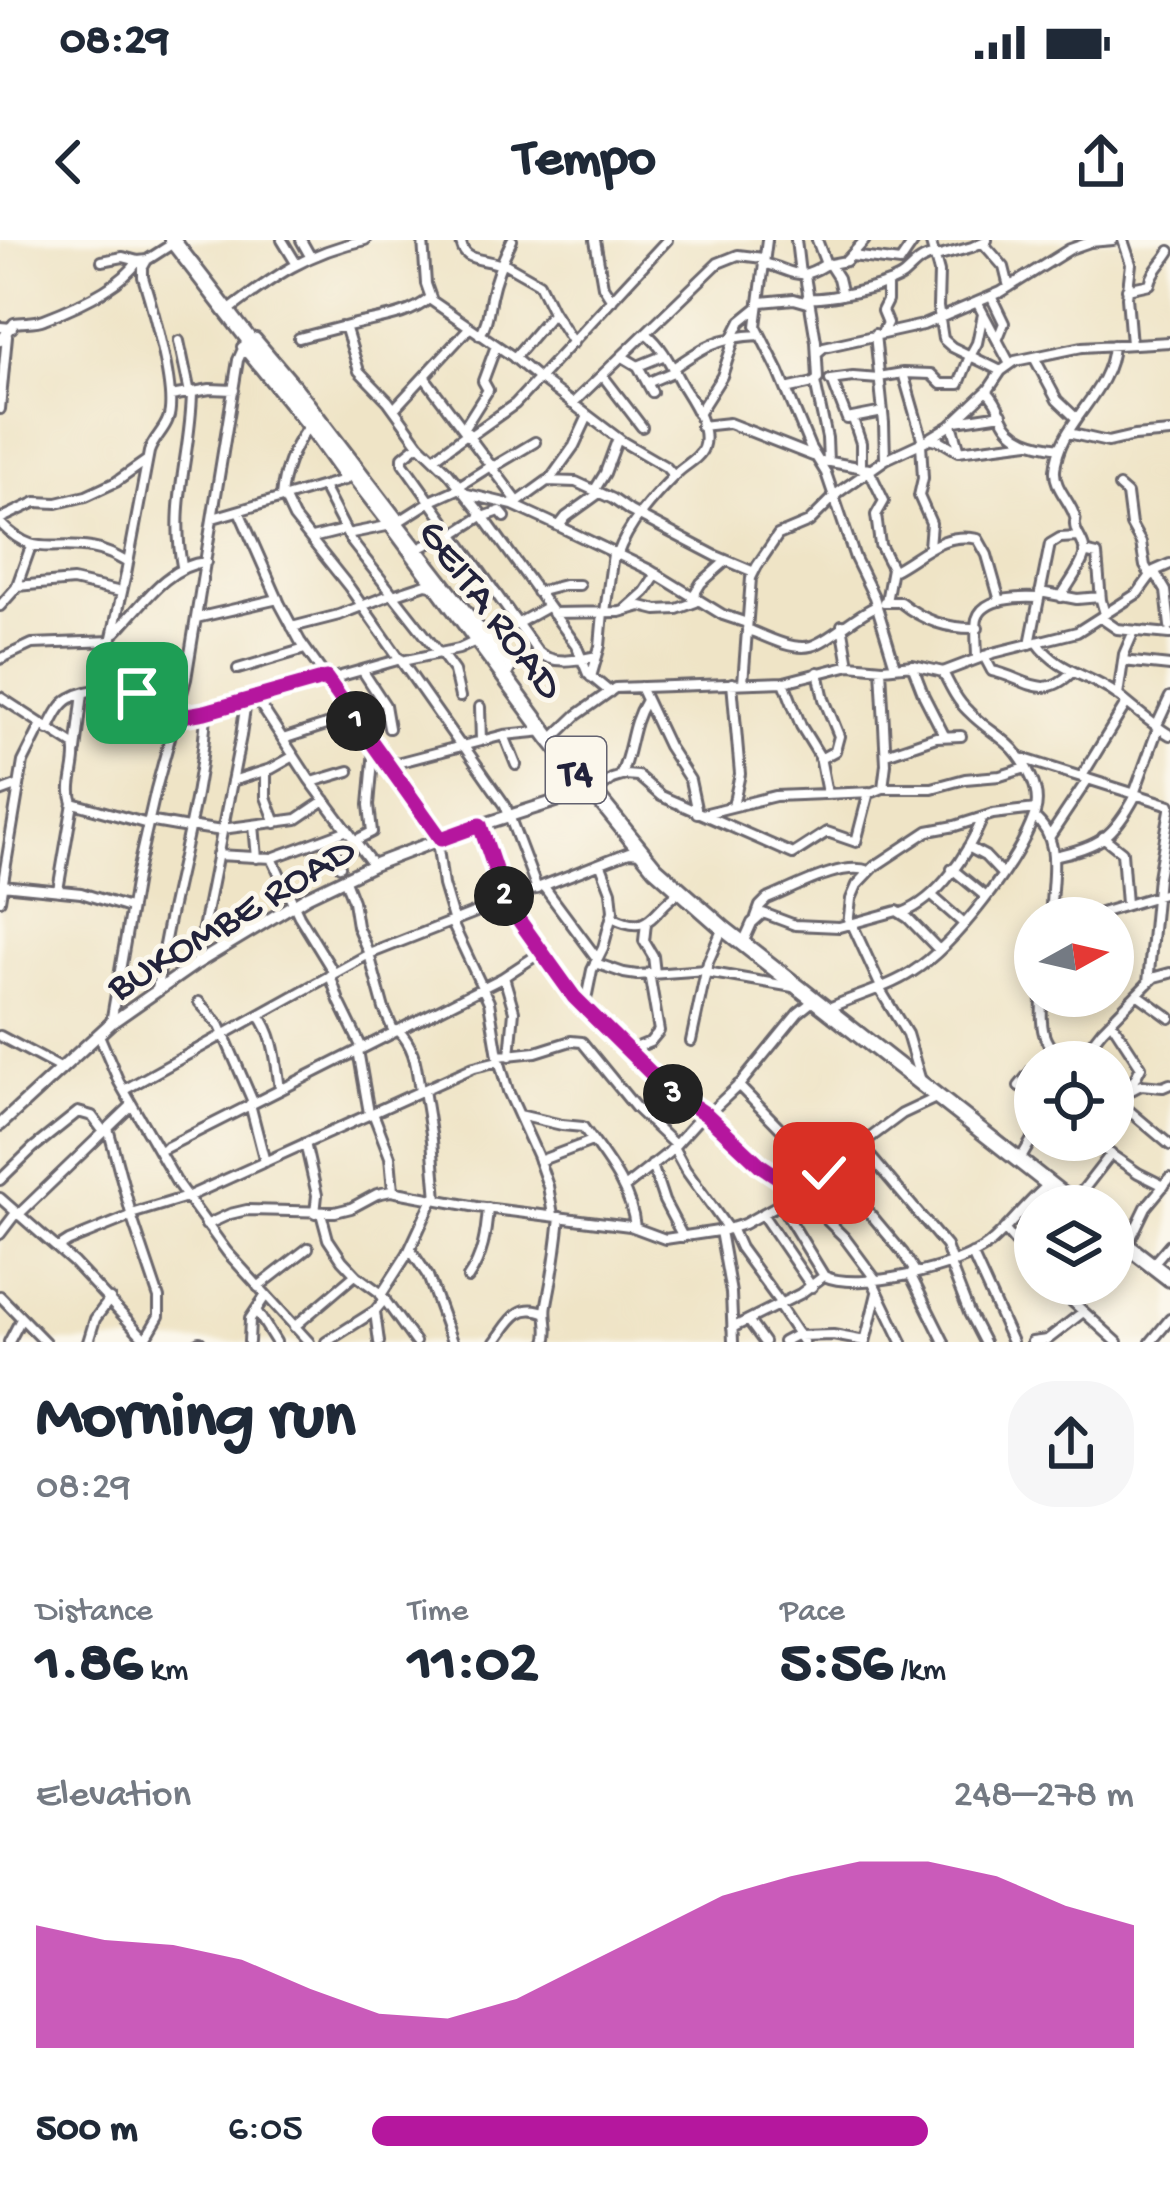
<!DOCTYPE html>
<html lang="en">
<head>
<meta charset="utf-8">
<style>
	:root { --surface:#fff; --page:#f6f6f7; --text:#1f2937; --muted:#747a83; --accent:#b5179e }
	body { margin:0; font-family:"Gochi Hand",sans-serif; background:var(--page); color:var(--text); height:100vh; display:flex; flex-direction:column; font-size:45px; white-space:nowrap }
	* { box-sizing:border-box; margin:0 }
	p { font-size:39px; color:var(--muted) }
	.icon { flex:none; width:66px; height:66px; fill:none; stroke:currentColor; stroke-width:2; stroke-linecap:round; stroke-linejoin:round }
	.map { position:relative; height:1102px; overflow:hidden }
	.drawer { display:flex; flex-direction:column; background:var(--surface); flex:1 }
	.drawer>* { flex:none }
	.needle { width:78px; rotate:82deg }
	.tools { position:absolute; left:1014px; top:657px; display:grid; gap:24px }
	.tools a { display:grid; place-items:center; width:120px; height:120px; border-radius:50%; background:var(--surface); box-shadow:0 6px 18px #0003; font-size:60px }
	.pin { position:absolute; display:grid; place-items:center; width:102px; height:102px; color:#fff; margin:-51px; border-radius:24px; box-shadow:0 6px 18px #0006 }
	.km { position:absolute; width:60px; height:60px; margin:-30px; border-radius:50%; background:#222; color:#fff; font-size:33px; line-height:60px; text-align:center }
	.round { display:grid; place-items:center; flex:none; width:126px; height:126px; border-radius:48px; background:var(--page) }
	.headline { display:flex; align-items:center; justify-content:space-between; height:204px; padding:0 36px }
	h1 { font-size:66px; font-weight:800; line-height:90px }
	.metrics { display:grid; grid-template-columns:repeat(3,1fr); gap:18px; height:204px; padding:12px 36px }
	.metrics div { display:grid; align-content:center }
	.metrics b { font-size:60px; font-weight:800 }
	.metrics small { font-size:33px; font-weight:400 }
	.metrics p { font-size:33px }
	.chart { height:336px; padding:24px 36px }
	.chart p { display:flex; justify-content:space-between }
	.chart svg { width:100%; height:216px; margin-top:12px; fill:var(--accent); opacity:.7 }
	ul { padding:0 36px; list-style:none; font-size:39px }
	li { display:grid; grid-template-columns:192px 144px 1fr; align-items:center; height:90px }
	li i { height:30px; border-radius:15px; background:var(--accent) }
	.status { display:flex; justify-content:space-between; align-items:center; height:84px; padding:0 60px; background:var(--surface); direction:ltr }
	.status svg { height:33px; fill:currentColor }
	header { display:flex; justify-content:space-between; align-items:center; height:156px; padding:0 36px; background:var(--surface); font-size:54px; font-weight:800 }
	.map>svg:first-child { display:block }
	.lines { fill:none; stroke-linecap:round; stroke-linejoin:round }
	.minor-casing { stroke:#6a666c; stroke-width:14 }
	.major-casing { stroke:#6a666c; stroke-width:16 }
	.highway-casing { stroke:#6a666c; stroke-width:20 }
	.minor { stroke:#fff; stroke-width:8 }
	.major { stroke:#fff; stroke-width:10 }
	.highway { stroke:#fff; stroke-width:14 }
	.route-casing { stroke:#fff; stroke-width:24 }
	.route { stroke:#b5179e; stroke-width:15 }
	.labels { text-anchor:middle; stroke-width:10; stroke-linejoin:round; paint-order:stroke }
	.shield { fill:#fbf7ec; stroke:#636270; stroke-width:3 }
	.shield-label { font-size:39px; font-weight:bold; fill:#22223b }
	.street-label { font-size:42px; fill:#22223b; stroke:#fbf7ec }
</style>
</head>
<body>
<div class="status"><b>08:29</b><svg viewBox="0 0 49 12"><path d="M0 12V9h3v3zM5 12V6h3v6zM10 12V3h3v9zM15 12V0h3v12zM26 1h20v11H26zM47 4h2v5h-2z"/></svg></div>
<header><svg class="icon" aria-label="back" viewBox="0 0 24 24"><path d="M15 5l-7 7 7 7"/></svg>Tempo<svg class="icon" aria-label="share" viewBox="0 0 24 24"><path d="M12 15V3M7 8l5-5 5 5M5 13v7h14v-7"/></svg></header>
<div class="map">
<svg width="1170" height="1102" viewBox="0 0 1170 1102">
	<rect width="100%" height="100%" fill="#fbf7ec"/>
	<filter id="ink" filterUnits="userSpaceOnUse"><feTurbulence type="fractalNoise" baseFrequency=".00833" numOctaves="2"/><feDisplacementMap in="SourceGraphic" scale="24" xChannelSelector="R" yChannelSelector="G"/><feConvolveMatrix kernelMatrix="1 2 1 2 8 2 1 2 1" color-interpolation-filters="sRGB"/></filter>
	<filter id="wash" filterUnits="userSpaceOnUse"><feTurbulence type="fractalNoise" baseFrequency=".004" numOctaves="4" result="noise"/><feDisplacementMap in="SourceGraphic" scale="48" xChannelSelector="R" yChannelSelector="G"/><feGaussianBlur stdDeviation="2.7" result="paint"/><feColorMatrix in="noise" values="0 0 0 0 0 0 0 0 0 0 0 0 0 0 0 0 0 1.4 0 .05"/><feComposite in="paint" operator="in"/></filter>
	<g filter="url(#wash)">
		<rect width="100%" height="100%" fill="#efe4c6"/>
	</g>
	<g filter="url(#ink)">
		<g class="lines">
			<defs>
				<path id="minor" d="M 282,0 L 296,23
					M 301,0 L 310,16
					M 423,0 L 426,44 L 432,61 L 512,116 L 539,139
					M 461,0 C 462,23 482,17 501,25
					M 595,0 L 603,46 L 612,60
					M 767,0 L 756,86 L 779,132 L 810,207 L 826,233 L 855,318 L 874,357 L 895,426
					M 796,0 L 800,34
					M 930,0 L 939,32 L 938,67 L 943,99 L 952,107 L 1001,131
					M 1123,0 L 1131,24 L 1127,57 L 1131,104
					M 983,3 L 1004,27 L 1009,47
					M 852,16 L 900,22 L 915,0
					M 936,17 L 972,7 L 987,0
					M 102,21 L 123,17 L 138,21 L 147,20 L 172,4
					M 502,22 L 539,43 L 552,70 L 573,103
					M 763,23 C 795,31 796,43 826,24 L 817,0
					M 829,24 L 838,38 L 842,55
					M 825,25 L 846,21 L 865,0
					M 1127,49 L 1150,44 C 1152,31 1163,23 1170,11
					M 991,56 L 1004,83 L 998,98
					M 807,58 C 827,60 888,47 903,36 C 915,26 918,19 935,15
					M 761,62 L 794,59 L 808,63
					M 977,62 L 1010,124
					M 227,72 C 272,37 308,12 365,0
					M 0,87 L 12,88
					M 344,87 C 373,79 407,78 430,58
					M 883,91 L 887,83 L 882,71 L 887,61 L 887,44
					M 875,94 L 884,183 L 885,218
					M 480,95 C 488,82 488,71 491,57 C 495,37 503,18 512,0
					M 733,97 L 741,81 L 757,68
					M 256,98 L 296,145 L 400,281
					M 299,98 L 341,87 L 346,89 L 359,131 L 388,161 L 419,204 L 448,232 L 480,272 L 576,405 L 588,434 L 610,452
					M 0,101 L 14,83 C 24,81 35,83 44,79 C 73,68 121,47 138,21
					M 179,101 L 190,153
					M 242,107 L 307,187 L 345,240
					M 817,113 L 824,107 L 923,85 L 1001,52 L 1070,9 L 1090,2 L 1113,0
					M 970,116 L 977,103 L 983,74
					M 623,117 L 638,126 L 665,115
					M 514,118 L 553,72
					M 1035,119 L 1057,160 L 1076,178
					M 638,126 L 652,152
					M 673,128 C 706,105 719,97 760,95
					M 903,133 L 923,202
					M 603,136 L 642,187
					M 879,137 L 903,133 L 931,134 L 941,144 L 959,144 L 970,116
					M 425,138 L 518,262
					M 540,139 L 623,202 L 666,227 L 674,236
					M 830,140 L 853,137 L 879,139
					M 832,140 L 847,179 L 883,172
					M 815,142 L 827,198 L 828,222
					M 647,143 L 675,131
					M 786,149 L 813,143 L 818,139 L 816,101 L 805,36
					M 987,151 C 995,160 997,165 1002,176 C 1012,200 1037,205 1060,208
					M 171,156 L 210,149 L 234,150
					M 572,164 L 718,23 L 738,15 L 763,18
					M 0,169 L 7,96
					M 394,169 L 469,88
					M 698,174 L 722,136 L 735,97
					M 853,179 L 861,203 L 861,228
					M 956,181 L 1002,174
					M 952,184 L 960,211
					M 701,186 L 729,183 L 813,216
					M 464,188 L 488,150 L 483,141 L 496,106
					M 1068,193 L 1108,202 L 1134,196 L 1170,193
					M 470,196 L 515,164 L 667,0
					M 933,199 L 941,201 L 958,211 L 1029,202
					M 921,203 L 923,238 L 919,256 L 931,283 L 929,307
					M 419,204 L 403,217 L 403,223 L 537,411 C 553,426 577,420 597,416
					M 434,218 L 468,193
					M 825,221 L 869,229
					M 493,227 L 535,202
					M 869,230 L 884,261 L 876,275 L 880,305 L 892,328 L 886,362
					M 549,241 L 574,206 L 588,176
					M 459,246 L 492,225
					M 323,247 L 351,301 L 439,413
					M 1119,247 L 1127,254 L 1131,285 L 1141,303 L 1145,326 L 1151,336
					M 594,251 L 605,233 L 618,198
					M 467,254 L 513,265 L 548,281 L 648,329 L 723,375 L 747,383
					M 281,257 C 283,233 293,208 307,188
					M 284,257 L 294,278 L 349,347 L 461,506
					M 518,262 L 547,241 L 576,242 L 613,259 L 630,271 L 716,316 L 754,332
					M 239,271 L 280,364 L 300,401 L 441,599
					M 483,277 L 500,271 L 505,277
					M 213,278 L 344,240
					M 0,279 L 36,262 L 57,263 L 86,256 L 116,242 L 146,221
					M 398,282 L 511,428 L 506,436
					M 398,282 L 431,261 L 460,248
					M 0,283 C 35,319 50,301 91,308 C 105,310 116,316 128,323
					M 559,286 L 566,277 L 598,254
					M 347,294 L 392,285
					M 454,294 L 482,276
					M 312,298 L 344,290
					M 420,308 L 432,302 L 444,301
					M 1084,312 L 1097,315 L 1101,360 L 1105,374
					M 617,316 C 628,284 653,257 677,233 C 685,225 700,218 703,208 C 710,188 693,163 683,147 C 672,128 664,108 647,94
					M 182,326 C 170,262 191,215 192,152
					M 892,331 C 920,317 941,291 978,299 L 987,315 L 1000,361
					M 1154,331 L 1166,351 L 1170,386
					M 17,346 L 73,341 L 121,352
					M 537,352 L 564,345 L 579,345
					M 1040,352 L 1077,359 L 1100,357
					M 393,355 L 426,344 L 436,346
					M 1061,357 C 1068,344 1080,330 1084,316 C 1086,305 1080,300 1076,290 C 1072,275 1079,287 1073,272 C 1067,258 1054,246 1055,230 C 1059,181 1110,155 1113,105
					M 692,358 L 701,343 L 726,321
					M 884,362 L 900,362 C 924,381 947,389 978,388
					M 0,366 L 16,348 L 31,306
					M 626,369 L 645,352 L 657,334
					M 605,372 L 613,314
					M 552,373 L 620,372 L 641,366 L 657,370 L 677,369 L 696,362
					M 196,378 L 278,359
					M 1101,378 L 1117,389 L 1170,394
					M 842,385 L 849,425
					M 292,387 L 339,375 L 392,354
					M 747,389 C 764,396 792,411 811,406 C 830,401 854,375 877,366
					M 116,392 C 142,365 167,325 206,322
					M 485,394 L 497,388 L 504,391 L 547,367
					M 1037,402 C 1059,433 1088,434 1116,454 C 1134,468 1150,483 1170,495
					M 1030,404 L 1050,304 L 1060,298 L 1078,297
					M 441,413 L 454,431 L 460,457
					M 984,416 L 992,431 C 1024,437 1042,463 1072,432
					M 107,418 L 132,424 L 148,424
					M 977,418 C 977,409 975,387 977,379 C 983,357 1021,357 1039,358
					M 0,419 L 32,404 L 112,401
					M 402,421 L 459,409 L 476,401
					M 1123,421 L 1170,426
					M 912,425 L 924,456 L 944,495
					M 238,429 L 305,409
					M 362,430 L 385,465 L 389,488
					M 818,432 L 824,459 L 839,496 L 835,511 L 820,519
					M 591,437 L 600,406 L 603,372
					M 327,440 L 401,419
					M 784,442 L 801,486 L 820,517 L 827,553
					M 732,443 L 740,534 L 733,566
					M 743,443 L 751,338 L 757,326 L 778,295 L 809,282 L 839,252 L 886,219 L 927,200 L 950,186 L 989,149 L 1001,131 L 1015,121 L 1082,107 L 1170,102
					M 640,447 L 668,506 L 690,540 L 697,573
					M 100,451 L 126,334 L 149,212 C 153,199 164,191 168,179 C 178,154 152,66 143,37 L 143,27 L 147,20
					M 1118,456 L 1124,414 L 1134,391
					M 0,457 L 74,505 C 79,524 66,545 73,563 L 148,584
					M 256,458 L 309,539 L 373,625
					M 480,467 L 481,501
					M 175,477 L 205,472 L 326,438
					M 1156,487 L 1170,457
					M 48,490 C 54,478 60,464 71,458 C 101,440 149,454 178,466
					M 504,495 L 516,525
					M 283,499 L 332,483 L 350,474
					M 551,500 L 577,475 L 615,448 L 784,442 L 850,425 L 883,428 L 913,425 L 943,432 L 993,413 L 1077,392 L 1138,353 L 1154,331 L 1170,324
					M 463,505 L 505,565 L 537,649
					M 76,511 L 83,453
					M 886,514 L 936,497 L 961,496
					M 1021,518 L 1170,565
					M 389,525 L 504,495 L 545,491
					M 266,531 L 266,557 L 276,583
					M 620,536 C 632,512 630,486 645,462
					M 1082,536 L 1126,464
					M 232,541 L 271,529 L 294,516
					M 312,542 L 349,531
					M 883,548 L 932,548 L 965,539 L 1000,536 L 1026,528
					M 0,552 L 19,545
					M 1134,554 L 1158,488
					M 598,556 L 602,547 L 612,539 L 625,535 L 638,536 L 661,556 L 793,614 L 827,592 L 856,602 L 869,552
					M 703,574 L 775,556 L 873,552 L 883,548 L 886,524 L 881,428
					M 1034,577 C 1065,602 1049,643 1051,678
					M 148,581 L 188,588
					M 254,585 L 257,618
					M 480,585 L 506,662 L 574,757 L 674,855 L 710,877 L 760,925 L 799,951
					M 189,586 L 222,591
					M 222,589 L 297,579 L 325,560
					M 1050,596 L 1088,539
					M 1103,597 L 1122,612 L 1126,664
					M 330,599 L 340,626
					M 356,600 L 372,592 L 369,565 L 374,509
					M 437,601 L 443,645 L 454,682
					M 968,607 L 985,616 L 1002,634
					M 217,615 L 272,618 L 348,590
					M 1053,616 C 1099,607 1114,597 1136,555
					M 272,618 L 299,676 L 334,733
					M 952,629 L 985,656
					M 344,638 L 353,661 L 357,686 L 369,714 L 384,769 L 394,792
					M 2,645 L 81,653 L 129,668
					M 544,647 L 596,717
					M 58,650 L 73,563
					M 931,655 L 963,683
					M 0,660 L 23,522 L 41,486
					M 902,673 C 940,659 967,614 983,578
					M 612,677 C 653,698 651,669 680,652
					M 756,677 L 760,666 L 767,659 C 795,648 841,621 869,631
					M 1084,678 L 1170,652
					M 452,683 L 489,762 L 498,816 L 508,851 L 537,915 L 548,946 L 553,975
					M 646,683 L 644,701 L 653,716 L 655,733
					M 852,684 L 881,747
					M 848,685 L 851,659 L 857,645 L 875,626 L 928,591 L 955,586 L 993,574 L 1036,569
					M 743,703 L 752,683 L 763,673 L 795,685 L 839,687 L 897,671 L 908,678 L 939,710
					M 595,723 L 624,733 L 637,735 L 706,730
					M 196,724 L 241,496 L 246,461
					M 706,732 L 793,747
					M 330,735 L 339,761 L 362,808
					M 504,737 L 514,771 L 510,816
					M 1148,743 L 1158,637 L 1170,570
					M 879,748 L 907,794 L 920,838
					M 157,751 C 168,657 202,566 206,471
					M 1137,754 L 1170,778
					M 1042,756 C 1041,791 1040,813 1079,820
					M 199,762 L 220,786 L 253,862
					M 584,769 L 592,730 L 603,708 L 613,671 L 611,651 L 601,625
					M 827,769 C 854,756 886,749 912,732 C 954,706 1020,621 1035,573 C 1039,561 1036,548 1031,537 C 1013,497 994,498 968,471 C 957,461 950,446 943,432
					M 259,775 C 275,796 276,823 280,849
					M 1111,781 L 1141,827 L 1129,850
					M 111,783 L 137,632 L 156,549 L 186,439 L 238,120 L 247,100
					M 398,790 C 416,808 416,827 420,851
					M 99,795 L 119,842 L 177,943 L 227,1012 L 309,1102
					M 0,796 L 62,829
					M 691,801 L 708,722 L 722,690
					M 358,810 L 369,873
					M 628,811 L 650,802 L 659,791 L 649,733
					M 498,816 L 536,812 L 571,801 L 582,802 L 636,868 L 675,905
					M 1077,822 L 1102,790 L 1148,743 L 1155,737 L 1170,733
					M 738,845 L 824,933
					M 1019,846 L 1035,826
					M 124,850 L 369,714 L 629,612 L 642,613
					M 424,850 L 432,900 L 437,959
					M 1113,857 L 1170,905
					M 1116,858 L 1141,845 L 1163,847 L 1170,844
					M 250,864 L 265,922
					M 373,873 L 390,917 L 393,951
					M 519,875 L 562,885 L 583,887 C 605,918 631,948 635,987
					M 707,875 L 741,843 L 798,773 L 813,761
					M 108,888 L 133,981 L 159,1058 L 159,1076 L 145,1100
					M 1090,900 L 1138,933 L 1164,946
					M 305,903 L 317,955 L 315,973
					M 860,904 L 946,1006 L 952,1023
					M 673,907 L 685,929 L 728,989
					M 159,911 L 502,738 L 540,713
					M 1020,920 L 1035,894
					M 539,921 L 592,901
					M 652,925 L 664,961 L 683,997
					M 831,927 L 903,1013 L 916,1033
					M 0,940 L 33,908 L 78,872 L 92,876 L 104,892
					M 624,948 L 668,913 L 704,873
					M 798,952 L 844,997 L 876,1040
					M 0,958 L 73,1022 L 145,1099
					M 1073,963 L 1111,914
					M 780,964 L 824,1036 C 858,1052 959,1028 988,1005 C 1010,987 1026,963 1048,945
					M 321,973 L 328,999 L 342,1020 L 357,1036 L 379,1052 L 415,1102
					M 131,974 L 187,957 L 474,827 L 499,821
					M 762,974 L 812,1047
					M 18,975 L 132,865
					M 206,985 L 230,974 L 247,970 L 335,972 L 351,968 L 377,954 L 391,951 L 477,967 L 630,986 L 665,999 L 725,990 L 744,984 L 787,960 L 902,874 L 936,858
					M 731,988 L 740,1008 L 781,1064
					M 1004,989 L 1035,1025
					M 720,991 L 731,1053 L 733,1102
					M 0,994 L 16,973
					M 1127,1006 L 1146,967 L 1170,938
					M 58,1008 L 69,1001 L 131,976
					M 410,1009 L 428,1036 L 452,1102
					M 972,1014 L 1012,1102
					M 950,1024 L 969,1073 L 984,1102
					M 1152,1025 L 1170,1004
					M 910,1034 L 944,1102
					M 468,1038 C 483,1016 486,995 488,968
					M 872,1040 L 902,1102
					M 1053,1044 L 1117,1102
					M 258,1047 L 308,1008
					M 381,1055 L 408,1013 L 433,959
					M 0,1056 L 45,1102
					M 779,1066 L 803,1102
					M 256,1070 L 276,1102
					M 375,1072 L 379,1102
					M 748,1080 L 764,1102
					M 294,1087 L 355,1035
					M 732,1088 L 800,1054 L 824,1036
					M 799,1096 L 833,1095 L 865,1101
					M 9,1102 L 21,1079
					M 88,1102 L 95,1079 L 110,1059
					M 199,1102 L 200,1102
					M 249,1102 L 250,1079 L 266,1055
					M 326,1102 L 375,1071 L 385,1059
					M 495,1102 C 510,1082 518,1061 546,1073
					M 546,1102 C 551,1089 544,1078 547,1064 C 553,1035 557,1006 560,977
					M 783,1102 L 798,1094
					M 865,1102 L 877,1053
					M 1032,1102 L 1047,1100 L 1083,1072
					M 1151,1102 L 1170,1079"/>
				<path id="major" d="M 0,885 L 111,783 L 194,725 L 308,656 L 373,625 L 465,590 L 591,550"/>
				<path id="highway" d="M 172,0 L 393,286 L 551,500 L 655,628 L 723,688 L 1077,966
					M 1113,995 L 1170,1039"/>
			</defs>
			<use href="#minor" class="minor-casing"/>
			<use href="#major" class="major-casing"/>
			<use href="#highway" class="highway-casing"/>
			<use href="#minor" class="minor"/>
			<use href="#major" class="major"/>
			<use href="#highway" class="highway"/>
		</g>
	</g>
	<g class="lines" filter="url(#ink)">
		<defs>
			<path id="route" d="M 137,453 L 178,466 L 176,477 L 205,472 L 326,438 L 441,599 L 480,585 L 506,662 L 574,757 L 664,846 L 707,875 L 760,925 L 799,951 L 824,933"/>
		</defs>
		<use href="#route" class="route-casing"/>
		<use href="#route" class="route"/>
	</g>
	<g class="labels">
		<rect class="shield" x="546" y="497" width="60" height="66" rx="9"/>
		<g class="shield-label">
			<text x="576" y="544">T4</text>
		</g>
		<g class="street-label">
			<text transform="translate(494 367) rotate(53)" y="15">GEITA ROAD</text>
			<text transform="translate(229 675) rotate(-31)" y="15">BUKOMBE ROAD</text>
		</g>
	</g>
</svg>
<div class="tools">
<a><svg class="needle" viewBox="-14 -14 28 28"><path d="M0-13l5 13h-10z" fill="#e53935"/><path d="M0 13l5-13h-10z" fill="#747a83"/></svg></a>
<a><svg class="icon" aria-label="locate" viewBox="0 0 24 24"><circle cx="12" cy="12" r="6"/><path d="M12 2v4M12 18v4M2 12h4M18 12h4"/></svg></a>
<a><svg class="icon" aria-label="layers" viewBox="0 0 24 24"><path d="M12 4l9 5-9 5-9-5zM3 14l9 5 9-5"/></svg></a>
</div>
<div class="pin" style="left:137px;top:453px;background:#1e9e55"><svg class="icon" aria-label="arrive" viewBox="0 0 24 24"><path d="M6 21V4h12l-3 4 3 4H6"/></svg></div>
<div class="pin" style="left:824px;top:933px;background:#d93025"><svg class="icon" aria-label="check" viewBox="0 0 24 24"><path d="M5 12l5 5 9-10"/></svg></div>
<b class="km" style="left:356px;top:481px">1</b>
<b class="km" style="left:504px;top:656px">2</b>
<b class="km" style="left:673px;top:854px">3</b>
</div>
<section class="drawer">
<div class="headline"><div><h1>Morning run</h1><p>08:29</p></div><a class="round"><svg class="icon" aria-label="share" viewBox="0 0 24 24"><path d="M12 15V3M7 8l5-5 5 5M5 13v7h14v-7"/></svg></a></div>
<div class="metrics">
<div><p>Distance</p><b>1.86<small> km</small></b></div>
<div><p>Time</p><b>11:02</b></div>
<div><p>Pace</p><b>5:56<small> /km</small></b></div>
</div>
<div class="chart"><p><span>Elevation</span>248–278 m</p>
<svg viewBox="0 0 160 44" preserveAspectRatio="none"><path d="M0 44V19L10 22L20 23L30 26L40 32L50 37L60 38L70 34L80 27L90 20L100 13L110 9L120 6L130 6L140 9L150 15L160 19V44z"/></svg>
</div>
<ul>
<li><b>500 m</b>6:05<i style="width:73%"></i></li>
</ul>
</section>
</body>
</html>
